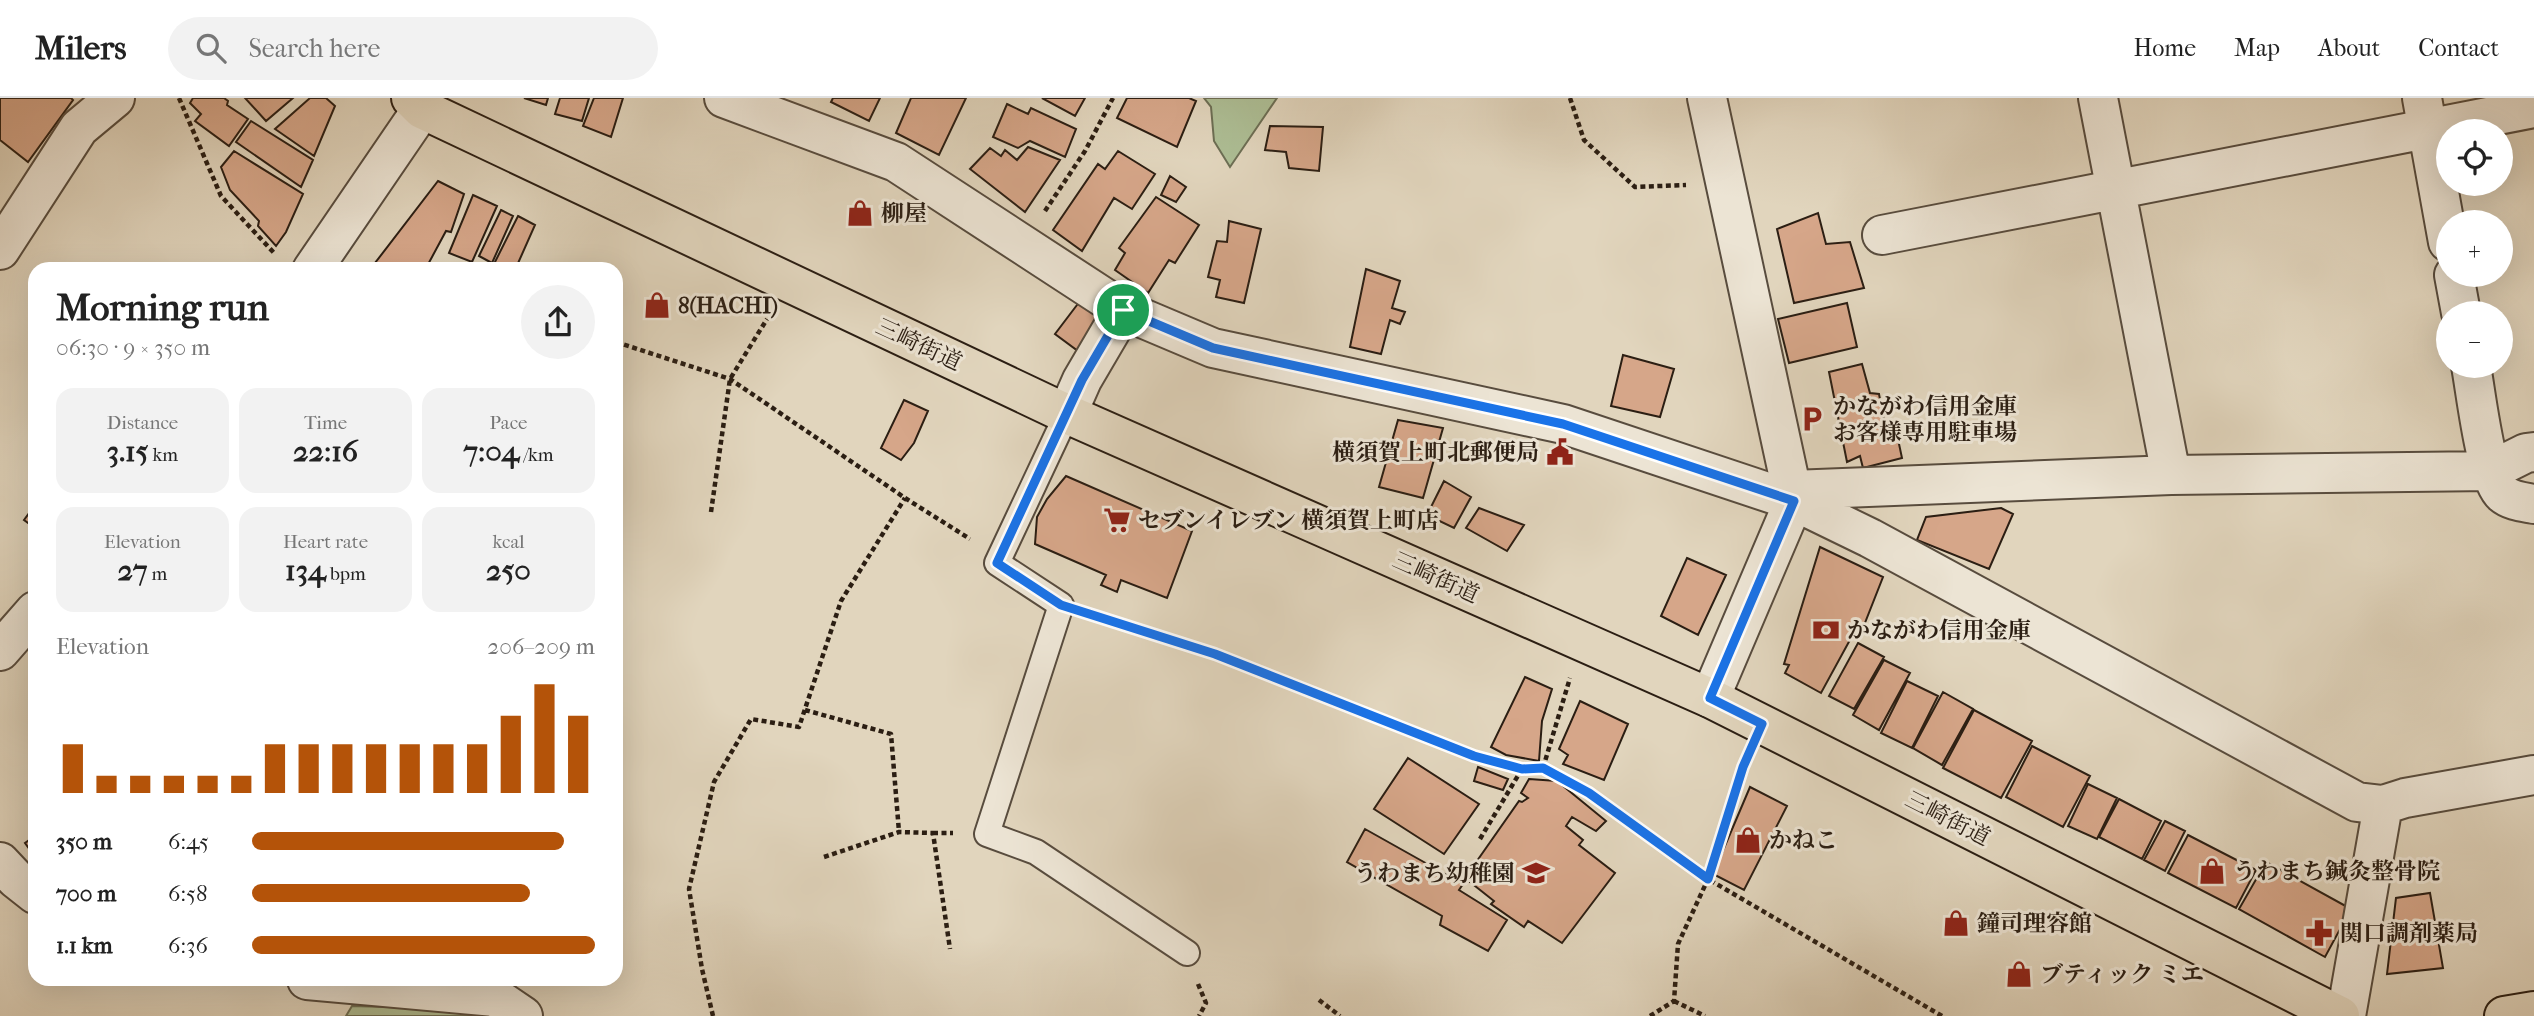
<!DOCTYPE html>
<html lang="en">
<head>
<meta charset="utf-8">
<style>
	:root { --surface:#fff; --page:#f2f2f2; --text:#222; --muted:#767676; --line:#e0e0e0; --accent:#b45309 }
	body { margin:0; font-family:"IM FELL French Canon","Noto Serif JP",serif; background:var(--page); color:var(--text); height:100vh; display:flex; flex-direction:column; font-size:26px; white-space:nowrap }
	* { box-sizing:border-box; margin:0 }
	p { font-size:23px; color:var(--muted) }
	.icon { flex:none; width:38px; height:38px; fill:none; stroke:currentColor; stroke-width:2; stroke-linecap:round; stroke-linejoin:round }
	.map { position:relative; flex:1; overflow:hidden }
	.drawer { position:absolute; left:28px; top:164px; width:595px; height:724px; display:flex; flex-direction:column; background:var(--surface); border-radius:21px; box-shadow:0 7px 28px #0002 }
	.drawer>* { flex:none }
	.controls { position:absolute; left:2436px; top:21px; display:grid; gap:14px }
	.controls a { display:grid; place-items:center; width:77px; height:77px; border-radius:50%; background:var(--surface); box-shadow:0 7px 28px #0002; font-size:35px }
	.pin { position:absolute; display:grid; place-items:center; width:60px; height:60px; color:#fff; margin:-30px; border:4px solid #fff; border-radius:50%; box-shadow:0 2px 7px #0007 }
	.round { display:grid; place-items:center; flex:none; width:74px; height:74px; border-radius:37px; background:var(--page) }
	.summary { display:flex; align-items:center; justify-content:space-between; height:119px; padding:0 28px }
	h1 { font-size:38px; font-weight:800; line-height:52px }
	.figures { display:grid; grid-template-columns:repeat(3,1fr); gap:10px; height:119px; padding:7px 28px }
	.figures div { display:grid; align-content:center; border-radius:18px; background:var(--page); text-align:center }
	.figures b { font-size:30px; font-weight:800 }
	.figures small { font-size:19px; font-weight:400 }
	.figures p { font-size:19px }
	.chart { height:196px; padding:14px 28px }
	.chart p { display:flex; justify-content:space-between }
	.chart svg { width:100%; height:126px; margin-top:7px; stroke:var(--accent); stroke-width:6 }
	ul { padding:0 28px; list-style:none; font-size:23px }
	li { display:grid; grid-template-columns:112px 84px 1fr; align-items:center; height:52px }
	li i { height:18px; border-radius:9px; background:var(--accent) }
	header { display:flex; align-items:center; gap:42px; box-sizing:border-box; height:98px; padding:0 35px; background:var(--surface); border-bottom:2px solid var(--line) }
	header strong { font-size:33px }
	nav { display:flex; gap:38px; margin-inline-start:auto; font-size:24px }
	.search { width:490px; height:63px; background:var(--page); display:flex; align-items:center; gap:18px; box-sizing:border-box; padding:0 24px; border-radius:38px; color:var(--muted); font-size:26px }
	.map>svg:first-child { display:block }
	.green { fill:#adbe95; stroke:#6c6e54; stroke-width:2 }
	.building { fill:#d6a689; stroke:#2b1e13; stroke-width:2 }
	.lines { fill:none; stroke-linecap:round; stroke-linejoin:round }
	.service-casing { stroke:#584c3e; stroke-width:28 }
	.minor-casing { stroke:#584c3e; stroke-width:42 }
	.tertiary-casing { stroke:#584c3e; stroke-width:42 }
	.primary-casing { stroke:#2b1e13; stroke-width:42 }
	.path { stroke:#2b1e13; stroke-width:4.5; stroke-dasharray:5 3.5; stroke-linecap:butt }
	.service { stroke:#ece4d4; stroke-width:24 }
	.minor { stroke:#ece4d4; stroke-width:38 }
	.tertiary { stroke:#ece4d4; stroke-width:38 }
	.primary { stroke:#e1d5bd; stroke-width:38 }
	.route-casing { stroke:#fff; stroke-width:14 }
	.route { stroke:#1a73e8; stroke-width:9 }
	.labels { text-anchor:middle; stroke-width:6; stroke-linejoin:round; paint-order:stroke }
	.poi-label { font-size:23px; font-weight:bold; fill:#2b1e13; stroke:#ece4d4; text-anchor:start }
	.street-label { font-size:23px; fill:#2b1e13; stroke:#ece4d4 }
</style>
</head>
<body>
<header>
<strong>Milers</strong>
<div class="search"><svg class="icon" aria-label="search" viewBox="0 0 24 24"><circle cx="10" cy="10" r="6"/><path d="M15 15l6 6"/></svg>Search here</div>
<nav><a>Home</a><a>Map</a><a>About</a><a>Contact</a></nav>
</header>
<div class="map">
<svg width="2534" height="918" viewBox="0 0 2534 918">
	<rect width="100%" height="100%" fill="#e1d5bd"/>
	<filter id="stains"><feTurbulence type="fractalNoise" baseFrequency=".00286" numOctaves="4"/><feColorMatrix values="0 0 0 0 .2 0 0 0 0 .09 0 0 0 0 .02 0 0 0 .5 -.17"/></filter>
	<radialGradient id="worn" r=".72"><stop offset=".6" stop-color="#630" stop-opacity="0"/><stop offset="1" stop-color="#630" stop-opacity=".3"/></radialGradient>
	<path class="green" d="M 1204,0 L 1277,0 L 1230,69 L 1214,43 L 1211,9 Z
		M 352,908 L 458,911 L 477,918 L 346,918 Z"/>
	<path class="building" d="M 0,0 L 71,0 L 73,2 L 28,64 L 0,42 Z
		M 193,0 L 224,0 L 228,3 L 227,7 L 248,21 L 229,48 L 195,23 L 201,16 L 190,5 Z
		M 245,0 L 293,0 L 266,23 Z
		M 310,0 L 326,0 L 335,8 L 314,58 L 275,31 Z
		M 524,0 L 548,0 L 546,7 Z
		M 560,0 L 589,0 L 582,23 L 555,16 Z
		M 594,0 L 623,0 L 611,39 L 583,28 Z
		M 833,0 L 880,0 L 869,23 L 831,4 Z
		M 911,0 L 966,0 L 939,57 L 896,35 Z
		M 1042,0 L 1085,0 L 1075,18 Z
		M 1127,0 L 1189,0 L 1196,3 L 1177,49 L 1117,20 Z
		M 1007,6 L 1028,16 L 1031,10 L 1076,31 L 1065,59 L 1030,43 L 1018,50 L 993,39 Z
		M 251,23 L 313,62 L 301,89 L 236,44 Z
		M 1270,28 L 1323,29 L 1319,73 L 1289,70 L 1286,54 L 1265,52 Z
		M 1028,49 L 1060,62 L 1025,114 L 970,71 L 990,50 L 1001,58 L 1005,52 L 1017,62 Z
		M 234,53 L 303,96 L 286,134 L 276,148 L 258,128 L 259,123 L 230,92 L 221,69 Z
		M 1118,53 L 1155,76 L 1132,111 L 1114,100 L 1082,153 L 1053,132 L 1098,66 L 1105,71 Z
		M 1170,78 L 1186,89 L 1176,104 L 1161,97 Z
		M 438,83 L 464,96 L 451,134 L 446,133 L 425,172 L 387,172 L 375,165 Z
		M 473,97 L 497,108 L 472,164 L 449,155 Z
		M 1156,99 L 1199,127 L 1175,165 L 1169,162 L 1148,195 L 1115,172 L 1125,155 L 1119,150 Z
		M 501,112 L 513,118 L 492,165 L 479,158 Z
		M 1818,115 L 1826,146 L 1850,144 L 1864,190 L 1794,205 L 1777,131 Z
		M 518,118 L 535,127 L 515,172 L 491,172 Z
		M 1229,123 L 1261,131 L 1244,205 L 1216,199 L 1220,182 L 1208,179 L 1217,143 L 1227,144 Z
		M 1366,171 L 1400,183 L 1392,210 L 1405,214 L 1400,226 L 1390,222 L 1381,256 L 1350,249 Z
		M 1080,203 L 1103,219 L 1078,253 L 1055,236 Z
		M 1847,205 L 1857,249 L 1789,265 L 1778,221 Z
		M 1623,257 L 1674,271 L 1660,319 L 1611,308 Z
		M 1862,266 L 1870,295 L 1879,296 L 1885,328 L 1895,327 L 1902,360 L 1863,370 L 1860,358 L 1847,364 L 1829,274 Z
		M 904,302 L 928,313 L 914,345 L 901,362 L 881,350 Z
		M 1398,322 L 1443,330 L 1423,400 L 1379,389 Z
		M 1066,378 L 1192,433 L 1167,500 L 1121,482 L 1117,494 L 1101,487 L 1106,477 L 1035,446 L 1037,419 L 1047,401 Z
		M 1444,383 L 1471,399 L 1454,430 L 1427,417 Z
		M 35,407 L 35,430 L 24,422 Z
		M 1479,410 L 1524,427 L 1507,453 L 1466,430 Z
		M 2001,410 L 2013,416 L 1989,471 L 1917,442 L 1926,419 Z
		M 1820,449 L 1883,479 L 1859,540 L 1851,540 L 1821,595 L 1785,575 L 1789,567 L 1784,566 Z
		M 1687,460 L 1726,477 L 1698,537 L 1661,518 Z
		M 1858,545 L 1884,559 L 1854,611 L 1829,598 Z
		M 1884,562 L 1910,575 L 1879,632 L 1853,617 Z
		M 1525,579 L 1552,591 L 1542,623 L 1539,663 L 1506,657 L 1491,649 Z
		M 1907,583 L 1938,598 L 1912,650 L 1881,635 Z
		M 1943,594 L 1973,611 L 1942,667 L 1913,650 Z
		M 1580,603 L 1628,626 L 1604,682 L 1563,666 L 1568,657 L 1559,651 Z
		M 1974,612 L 2032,643 L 2001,700 L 1943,670 Z
		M 2032,648 L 2090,678 L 2063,729 L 2006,699 Z
		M 1408,660 L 1479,706 L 1444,756 L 1374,711 Z
		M 1478,669 L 1508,681 L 1503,692 L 1474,683 Z
		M 1529,681 L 1557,683 L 1606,723 L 1596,733 L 1572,719 L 1566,728 L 1583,742 L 1579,747 L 1615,775 L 1562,845 L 1528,823 L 1524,829 L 1491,806 L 1494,803 L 1465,780 L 1519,703 L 1522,704 L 1528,700 L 1521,695 Z
		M 2088,686 L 2117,700 L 2097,741 L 2068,728 Z
		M 1750,689 L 1787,708 L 1744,792 L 1713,776 Z
		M 2119,701 L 2161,723 L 2142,761 L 2099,739 Z
		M 2165,723 L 2185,733 L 2165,773 L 2144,762 Z
		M 1365,731 L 1463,786 L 1459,792 L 1507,822 L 1488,853 L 1440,827 L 1442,818 L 1347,764 Z
		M 2188,737 L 2256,772 L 2236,810 L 2168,775 Z
		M 35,738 L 35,759 L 25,745 Z
		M 2266,764 L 2351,811 L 2325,859 L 2239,811 Z
		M 2430,795 L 2443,870 L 2387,876 L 2396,800 Z"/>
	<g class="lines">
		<defs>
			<path id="service" d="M 1067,316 L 997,465 L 1061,507 L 987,736 L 1036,754 L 1187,855"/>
			<path id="minor" d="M 724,0 L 896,64 L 1123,212 L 1213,250 L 1563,326 L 1794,403 L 1870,440 L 2357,704 L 2383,707 L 2405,700 L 2534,677
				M 2098,0 L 2171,377
				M 2422,0 L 2448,144
				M 1882,137 L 2534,10
				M 0,152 L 79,30 L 115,0
				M 2454,177 L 2461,215
				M 2471,268 C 2476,294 2485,380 2503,396 C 2511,403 2524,404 2534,406
				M 1067,316 L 1082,282 L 1123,212
				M 1792,392 L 2171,377 L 2490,373 L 2526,355 L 2534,354
				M 2346,918 L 2383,707"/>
			<path id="tertiary" d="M 1707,0 L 1794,403 L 1710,600
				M 312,172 L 422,11
				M 0,553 L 35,513
				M 0,764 L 16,781 L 35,796
				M 307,882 L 495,899 L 523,918"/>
			<path id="primary" d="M 411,0 L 422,11 L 1067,316 L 1710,600 L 2340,918
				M 2504,918 L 2534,913"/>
		</defs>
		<use href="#service" class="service-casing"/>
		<use href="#minor" class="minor-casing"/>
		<use href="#tertiary" class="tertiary-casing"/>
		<use href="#primary" class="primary-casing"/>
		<path class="path" d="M 179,0 L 221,98 L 275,156
			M 1570,0 L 1584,42 L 1635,89 L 1686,87
			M 1045,113 L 1085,53 L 1113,0
			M 616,244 L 730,281 L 905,400 L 970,441
			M 711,414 L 730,281 L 767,221
			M 1092,517 L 1215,556 L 1474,658 L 1522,671 L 1543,670 L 1589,695 L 1708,781 L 1942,918
			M 805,612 L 891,636 L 899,734
			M 1543,670 L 1570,580
			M 933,735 L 953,735
			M 1480,741 L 1522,671
			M 824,759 L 899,734 L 933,735 L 950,851
			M 1198,886 L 1206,905 L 1199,918
			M 1319,902 L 1340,918
			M 1674,903 L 1705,918
			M 713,918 L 702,871 L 689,791 L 714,684 L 751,621 L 799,629 L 841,503 L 905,400
			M 1650,918 L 1674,903 L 1678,846 L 1708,781 L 1746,662"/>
		<use href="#service" class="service"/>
		<use href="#minor" class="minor"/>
		<use href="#tertiary" class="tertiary"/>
		<use href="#primary" class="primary"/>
	</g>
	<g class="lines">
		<defs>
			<path id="route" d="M 1123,212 L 1213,250 L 1563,326 L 1794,403 L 1710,600 L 1762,626 L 1743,669 L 1708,781 L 1589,695 L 1543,670 L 1522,671 L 1474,658 L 1215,556 L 1061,507 L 997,465 L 1082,282 Z"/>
		</defs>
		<use href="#route" class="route-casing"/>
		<use href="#route" class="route"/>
	</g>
	<defs>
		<symbol id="shop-bare" viewBox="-9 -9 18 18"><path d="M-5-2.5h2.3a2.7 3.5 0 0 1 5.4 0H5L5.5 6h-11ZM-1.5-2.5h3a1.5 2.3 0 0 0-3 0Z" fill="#8f2418" stroke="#ece4d4" stroke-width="2.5" paint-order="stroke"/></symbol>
		<symbol id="parking-bare" viewBox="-9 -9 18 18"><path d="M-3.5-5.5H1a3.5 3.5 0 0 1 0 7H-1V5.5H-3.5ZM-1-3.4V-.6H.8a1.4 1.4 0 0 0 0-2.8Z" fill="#8f2418" stroke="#ece4d4" stroke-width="2.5" paint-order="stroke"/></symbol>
		<symbol id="civic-bare" viewBox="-9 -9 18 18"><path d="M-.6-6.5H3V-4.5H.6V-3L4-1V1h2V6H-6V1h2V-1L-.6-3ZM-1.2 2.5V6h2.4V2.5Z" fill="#8f2418" stroke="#ece4d4" stroke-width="2.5" paint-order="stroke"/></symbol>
		<symbol id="supermarket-bare" viewBox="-9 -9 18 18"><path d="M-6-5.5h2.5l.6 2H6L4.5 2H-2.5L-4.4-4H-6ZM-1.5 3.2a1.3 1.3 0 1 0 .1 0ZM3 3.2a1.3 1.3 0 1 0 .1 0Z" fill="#8f2418" stroke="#ece4d4" stroke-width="2.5" paint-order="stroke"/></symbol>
		<symbol id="bank-bare" viewBox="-9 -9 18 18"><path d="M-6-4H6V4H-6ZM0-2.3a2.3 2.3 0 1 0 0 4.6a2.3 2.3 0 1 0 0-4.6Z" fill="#8f2418" stroke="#ece4d4" stroke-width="2.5" paint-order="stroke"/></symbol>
		<symbol id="school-bare" viewBox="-9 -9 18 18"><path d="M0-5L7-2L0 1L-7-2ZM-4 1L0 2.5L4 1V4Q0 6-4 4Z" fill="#8f2418" stroke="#ece4d4" stroke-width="2.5" paint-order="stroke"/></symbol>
		<symbol id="pharmacy-bare" viewBox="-9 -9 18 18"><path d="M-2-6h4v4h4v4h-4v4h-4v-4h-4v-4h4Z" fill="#8f2418" stroke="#ece4d4" stroke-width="2.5" paint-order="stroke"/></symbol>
	</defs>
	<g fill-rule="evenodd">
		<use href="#shop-bare" x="841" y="96" width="38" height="38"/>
		<use href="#shop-bare" x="638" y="188" width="38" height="38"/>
		<use href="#parking-bare" x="1793" y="302" width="38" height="38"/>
		<use href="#civic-bare" x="1541" y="335" width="38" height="38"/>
		<use href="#supermarket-bare" x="1098" y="403" width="38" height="38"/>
		<use href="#bank-bare" x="1807" y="513" width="38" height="38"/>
		<use href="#shop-bare" x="1729" y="723" width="38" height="38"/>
		<use href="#shop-bare" x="2193" y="754" width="38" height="38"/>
		<use href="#school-bare" x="1517" y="756" width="38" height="38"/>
		<use href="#shop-bare" x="1937" y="806" width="38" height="38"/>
		<use href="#pharmacy-bare" x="2300" y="816" width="38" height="38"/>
		<use href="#shop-bare" x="2000" y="857" width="38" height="38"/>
	</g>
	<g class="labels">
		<g class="poi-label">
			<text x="881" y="123">柳屋</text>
			<text x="678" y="215">8(HACHI)</text>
			<text x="1833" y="316">かながわ信用金庫<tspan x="1833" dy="26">お客様専用駐車場</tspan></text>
			<text x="1539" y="362" text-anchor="end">横須賀上町北郵便局</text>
			<text x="1138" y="430">セブンイレブン 横須賀上町店</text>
			<text x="1847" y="540">かながわ信用金庫</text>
			<text x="1769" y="750">かねこ</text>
			<text x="2233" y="781">うわまち鍼灸整骨院</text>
			<text x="1515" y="783" text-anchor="end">うわまち幼稚園</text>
			<text x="1977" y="833">鐘司理容館</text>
			<text x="2340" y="843">関口調剤薬局</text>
			<text x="2040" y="884">ブティック ミエ</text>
		</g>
		<g class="street-label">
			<text transform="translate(919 246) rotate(25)" y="8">三崎街道</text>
			<text transform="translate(1436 479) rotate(24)" y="8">三崎街道</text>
			<text transform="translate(1948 720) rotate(27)" y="8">三崎街道</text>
		</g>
	</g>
	<rect width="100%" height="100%" filter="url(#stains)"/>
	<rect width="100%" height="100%" fill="url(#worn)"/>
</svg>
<div class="controls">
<a><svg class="icon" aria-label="locate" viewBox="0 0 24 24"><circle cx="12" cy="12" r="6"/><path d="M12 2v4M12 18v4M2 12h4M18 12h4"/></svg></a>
<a>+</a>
<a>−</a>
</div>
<div class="pin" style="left:1123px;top:212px;background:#1e9e55"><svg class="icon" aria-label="arrive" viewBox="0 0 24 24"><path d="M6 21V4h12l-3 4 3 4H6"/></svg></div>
<section class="drawer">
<div class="summary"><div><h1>Morning run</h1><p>06:30 · 9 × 350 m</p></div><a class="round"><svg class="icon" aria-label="share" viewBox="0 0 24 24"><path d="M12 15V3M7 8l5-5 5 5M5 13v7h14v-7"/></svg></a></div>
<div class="figures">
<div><p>Distance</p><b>3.15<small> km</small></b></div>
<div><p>Time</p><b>22:16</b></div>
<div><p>Pace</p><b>7:04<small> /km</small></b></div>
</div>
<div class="figures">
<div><p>Elevation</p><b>27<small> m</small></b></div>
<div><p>Heart rate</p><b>134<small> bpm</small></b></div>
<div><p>kcal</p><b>250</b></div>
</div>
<div class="chart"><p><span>Elevation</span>206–209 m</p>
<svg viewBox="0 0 160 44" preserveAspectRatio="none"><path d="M5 44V27M15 44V38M25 44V38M35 44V38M45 44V38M55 44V38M65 44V27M75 44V27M85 44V27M95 44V27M105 44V27M115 44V27M125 44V27M135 44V17M145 44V6M155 44V17"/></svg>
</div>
<ul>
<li><b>350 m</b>6:45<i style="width:91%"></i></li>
<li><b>700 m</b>6:58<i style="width:81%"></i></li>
<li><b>1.1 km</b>6:36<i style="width:100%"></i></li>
</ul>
</section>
</div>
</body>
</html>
